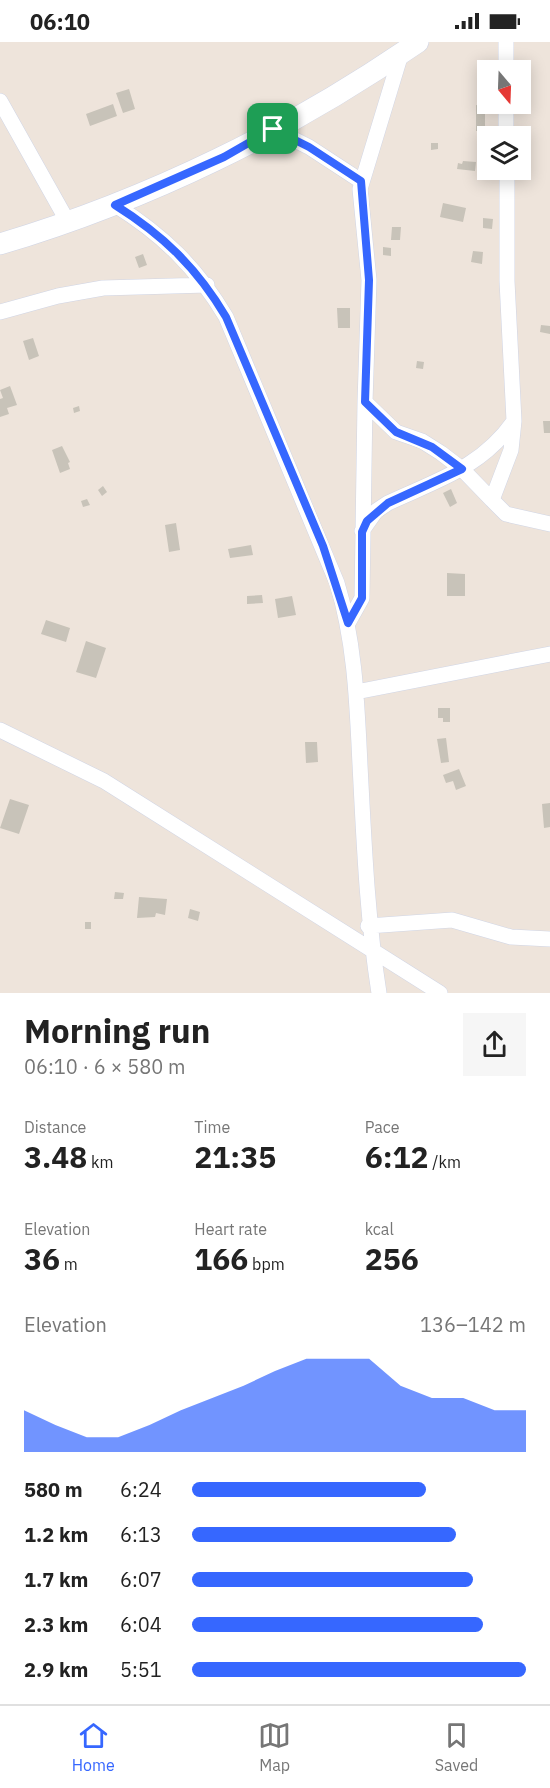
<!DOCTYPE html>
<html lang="en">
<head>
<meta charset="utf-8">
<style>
	:root { --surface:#fff; --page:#f6f6f6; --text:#222; --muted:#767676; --line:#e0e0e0; --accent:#3667ff }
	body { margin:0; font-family:"IBM Plex Sans",sans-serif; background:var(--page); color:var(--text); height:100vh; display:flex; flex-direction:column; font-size:22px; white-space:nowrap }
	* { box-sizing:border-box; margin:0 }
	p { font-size:20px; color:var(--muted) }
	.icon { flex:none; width:33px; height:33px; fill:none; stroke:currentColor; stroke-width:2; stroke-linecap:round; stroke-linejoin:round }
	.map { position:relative; height:951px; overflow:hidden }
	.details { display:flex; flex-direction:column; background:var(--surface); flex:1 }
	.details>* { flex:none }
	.needle { width:39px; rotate:161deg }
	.buttons { position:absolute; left:477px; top:18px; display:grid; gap:12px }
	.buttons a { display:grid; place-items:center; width:54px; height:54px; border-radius:0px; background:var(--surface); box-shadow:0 3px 15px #0003; font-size:30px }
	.pin { position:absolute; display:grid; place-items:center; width:51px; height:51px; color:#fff; margin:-26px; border-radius:12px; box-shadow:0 3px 9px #0006 }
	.round { display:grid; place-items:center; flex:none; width:63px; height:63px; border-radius:0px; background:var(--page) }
	.head { display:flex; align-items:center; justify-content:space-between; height:102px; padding:0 24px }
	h1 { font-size:33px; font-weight:700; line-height:45px }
	.stats { display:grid; grid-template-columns:repeat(3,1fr); gap:9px; height:102px; padding:6px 24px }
	.stats div { display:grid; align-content:center }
	.stats b { font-size:30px; font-weight:700 }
	.stats small { font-size:16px; font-weight:400 }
	.stats p { font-size:16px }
	.chart { height:168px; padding:12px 24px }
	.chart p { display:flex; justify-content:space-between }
	.chart svg { width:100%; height:108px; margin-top:6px; fill:var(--accent); opacity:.7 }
	ul { padding:0 24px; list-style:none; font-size:20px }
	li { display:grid; grid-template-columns:96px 72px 1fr; align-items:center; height:45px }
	li i { height:15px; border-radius:8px; background:var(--accent) }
	.status { display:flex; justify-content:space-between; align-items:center; height:42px; padding:0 30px; background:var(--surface); direction:ltr }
	.status svg { height:16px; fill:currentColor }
	.menu { display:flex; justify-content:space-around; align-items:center; height:84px; border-top:2px solid var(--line); background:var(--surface); font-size:16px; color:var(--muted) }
	.menu a { display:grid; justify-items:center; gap:3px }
	.menu .on { color:var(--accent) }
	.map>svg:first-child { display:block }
	.building { fill:#c8c3b9 }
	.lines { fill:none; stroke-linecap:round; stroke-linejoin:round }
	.street-casing { stroke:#d0d5e5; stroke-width:16 }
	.secondary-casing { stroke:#d0d5e5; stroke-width:22 }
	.street { stroke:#fff; stroke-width:15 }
	.secondary { stroke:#fff; stroke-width:21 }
	.route-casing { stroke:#fff; stroke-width:12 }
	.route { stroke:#3667ff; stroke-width:8 }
</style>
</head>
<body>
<div class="status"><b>06:10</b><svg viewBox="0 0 49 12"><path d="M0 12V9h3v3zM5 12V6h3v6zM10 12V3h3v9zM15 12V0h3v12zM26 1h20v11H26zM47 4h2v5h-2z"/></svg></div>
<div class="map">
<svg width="550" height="951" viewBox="0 0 550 951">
	<rect width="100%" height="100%" fill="#eee4db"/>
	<path class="building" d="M 129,47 L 135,67 L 123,71 L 116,51 Z
		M 113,62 L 117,74 L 90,84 L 86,72 Z
		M 476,63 L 485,64 L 485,89 L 476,89 Z
		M 431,101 L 438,101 L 438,107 L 431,108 Z
		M 463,119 L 476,120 L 475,129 L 457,127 L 458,121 L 462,122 Z
		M 443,161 L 466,166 L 463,180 L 440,175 Z
		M 483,176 L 493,177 L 492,187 L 483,186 Z
		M 392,185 L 401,185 L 400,198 L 391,198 Z
		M 383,205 L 391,206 L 391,214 L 383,213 Z
		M 473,209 L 483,210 L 482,222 L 471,220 Z
		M 143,212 L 147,223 L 139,226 L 135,215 Z
		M 337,266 L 350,266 L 350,286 L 338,286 Z
		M 541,283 L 550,284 L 550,292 L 540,290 Z
		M 33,296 L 39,314 L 29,318 L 23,299 Z
		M 417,319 L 424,320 L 423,327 L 416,326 Z
		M 10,344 L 17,363 L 7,366 L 9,372 L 0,375 L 0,357 L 3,356 L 0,348 Z
		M 79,364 L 80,369 L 74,371 L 73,366 Z
		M 543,379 L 550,379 L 550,391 L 544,391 Z
		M 62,404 L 70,420 L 68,421 L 70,427 L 60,431 L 52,408 Z
		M 103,444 L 107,450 L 102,454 L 98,448 Z
		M 451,447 L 457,461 L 450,465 L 443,451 Z
		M 87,457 L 90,463 L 83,465 L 81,459 Z
		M 176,481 L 180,508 L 169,510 L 165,483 Z
		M 251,503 L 253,513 L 230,516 L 228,507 Z
		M 447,531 L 465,532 L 465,554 L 447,554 Z
		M 262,553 L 263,561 L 247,562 L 247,554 Z
		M 292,554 L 296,573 L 278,576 L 275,557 Z
		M 46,578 L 70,586 L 66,600 L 41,592 Z
		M 86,599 L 106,606 L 96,636 L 76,630 Z
		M 438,666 L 450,666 L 450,680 L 443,680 L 443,676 L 438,676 Z
		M 446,696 L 449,720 L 441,721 L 437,697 Z
		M 305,700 L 317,700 L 318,720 L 306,721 Z
		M 459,727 L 466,744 L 456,748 L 453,739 L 446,741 L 443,733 Z
		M 10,757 L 29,763 L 19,792 L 0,786 Z
		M 550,761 L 550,785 L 544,786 L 542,762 Z
		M 115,850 L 124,851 L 123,857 L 114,857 Z
		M 139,855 L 167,857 L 165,873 L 156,871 L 155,875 L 137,876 Z
		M 190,867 L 200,870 L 198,879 L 188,876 Z
		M 85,880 L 91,880 L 91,887 L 85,887 Z"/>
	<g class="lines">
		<defs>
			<path id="street" d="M 506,0 L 506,28
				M 0,59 L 69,182
				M 506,62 L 506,94
				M 273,87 L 309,105 L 361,139
				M 115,163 C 163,193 197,226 226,275 L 337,541 C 355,600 357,661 360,723 C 364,799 367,875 379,951
				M 0,270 L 58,254 L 103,246 L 207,243
				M 365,360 L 369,238 L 360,147 L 401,12
				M 492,458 L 506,472 L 550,482
				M 362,489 L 376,469 L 388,461 C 437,438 481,426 514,379
				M 348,581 L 362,556 L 365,360 L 396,390 L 422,399 L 441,411 L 462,427 L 492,458 L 511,408 L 514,379 L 507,239 L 507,128
				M 356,650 L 550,612
				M 0,688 L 104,739 L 440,951
				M 368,884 L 452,878 L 511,895 L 550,897"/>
			<path id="secondary" d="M 0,202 C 148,158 291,88 418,0"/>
		</defs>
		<use href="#street" class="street-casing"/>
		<use href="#secondary" class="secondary-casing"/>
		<use href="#street" class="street"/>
		<use href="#secondary" class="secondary"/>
	</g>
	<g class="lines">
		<defs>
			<path id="route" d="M 273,87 L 309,105 L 361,139 L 369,238 L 365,360 L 396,390 L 432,405 L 462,427 L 388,461 L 367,479 L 362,490 L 362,556 L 348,581 L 323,504 L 226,275 C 197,226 163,193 115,163 L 224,115 Z"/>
		</defs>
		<use href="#route" class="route-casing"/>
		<use href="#route" class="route"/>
	</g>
</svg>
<div class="buttons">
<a><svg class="needle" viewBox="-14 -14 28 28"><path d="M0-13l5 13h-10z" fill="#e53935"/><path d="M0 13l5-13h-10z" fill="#767676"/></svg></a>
<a><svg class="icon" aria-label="layers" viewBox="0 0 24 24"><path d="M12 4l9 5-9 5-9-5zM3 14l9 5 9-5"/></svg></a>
</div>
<div class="pin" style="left:273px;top:87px;background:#1e9e55"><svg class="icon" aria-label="arrive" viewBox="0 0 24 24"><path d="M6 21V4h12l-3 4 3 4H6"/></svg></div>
</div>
<section class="details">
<div class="head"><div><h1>Morning run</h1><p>06:10 · 6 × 580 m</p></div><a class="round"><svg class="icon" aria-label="share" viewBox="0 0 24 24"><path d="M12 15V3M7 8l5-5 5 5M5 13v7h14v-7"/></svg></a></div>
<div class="stats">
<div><p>Distance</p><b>3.48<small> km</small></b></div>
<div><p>Time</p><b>21:35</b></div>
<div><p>Pace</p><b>6:12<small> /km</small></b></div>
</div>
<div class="stats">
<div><p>Elevation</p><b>36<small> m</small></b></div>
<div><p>Heart rate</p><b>166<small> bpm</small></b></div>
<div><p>kcal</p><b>256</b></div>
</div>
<div class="chart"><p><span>Elevation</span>136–142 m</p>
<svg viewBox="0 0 160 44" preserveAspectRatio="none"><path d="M0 44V27L10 33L20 38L30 38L40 33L50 27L60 22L70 17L80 11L90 6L100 6L110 6L120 17L130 22L140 22L150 27L160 27V44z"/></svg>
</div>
<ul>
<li><b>580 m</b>6:24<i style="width:70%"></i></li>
<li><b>1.2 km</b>6:13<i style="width:79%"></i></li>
<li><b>1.7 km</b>6:07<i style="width:84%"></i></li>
<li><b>2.3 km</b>6:04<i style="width:87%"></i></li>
<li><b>2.9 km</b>5:51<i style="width:100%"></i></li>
</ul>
</section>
<nav class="menu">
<a class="on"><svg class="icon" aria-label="home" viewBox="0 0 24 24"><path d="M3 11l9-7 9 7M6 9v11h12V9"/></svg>Home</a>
<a><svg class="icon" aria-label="map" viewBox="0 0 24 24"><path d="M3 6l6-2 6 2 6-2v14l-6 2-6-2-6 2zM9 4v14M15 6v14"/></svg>Map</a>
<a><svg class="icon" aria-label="saved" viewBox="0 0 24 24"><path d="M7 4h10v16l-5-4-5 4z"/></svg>Saved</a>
</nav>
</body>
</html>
